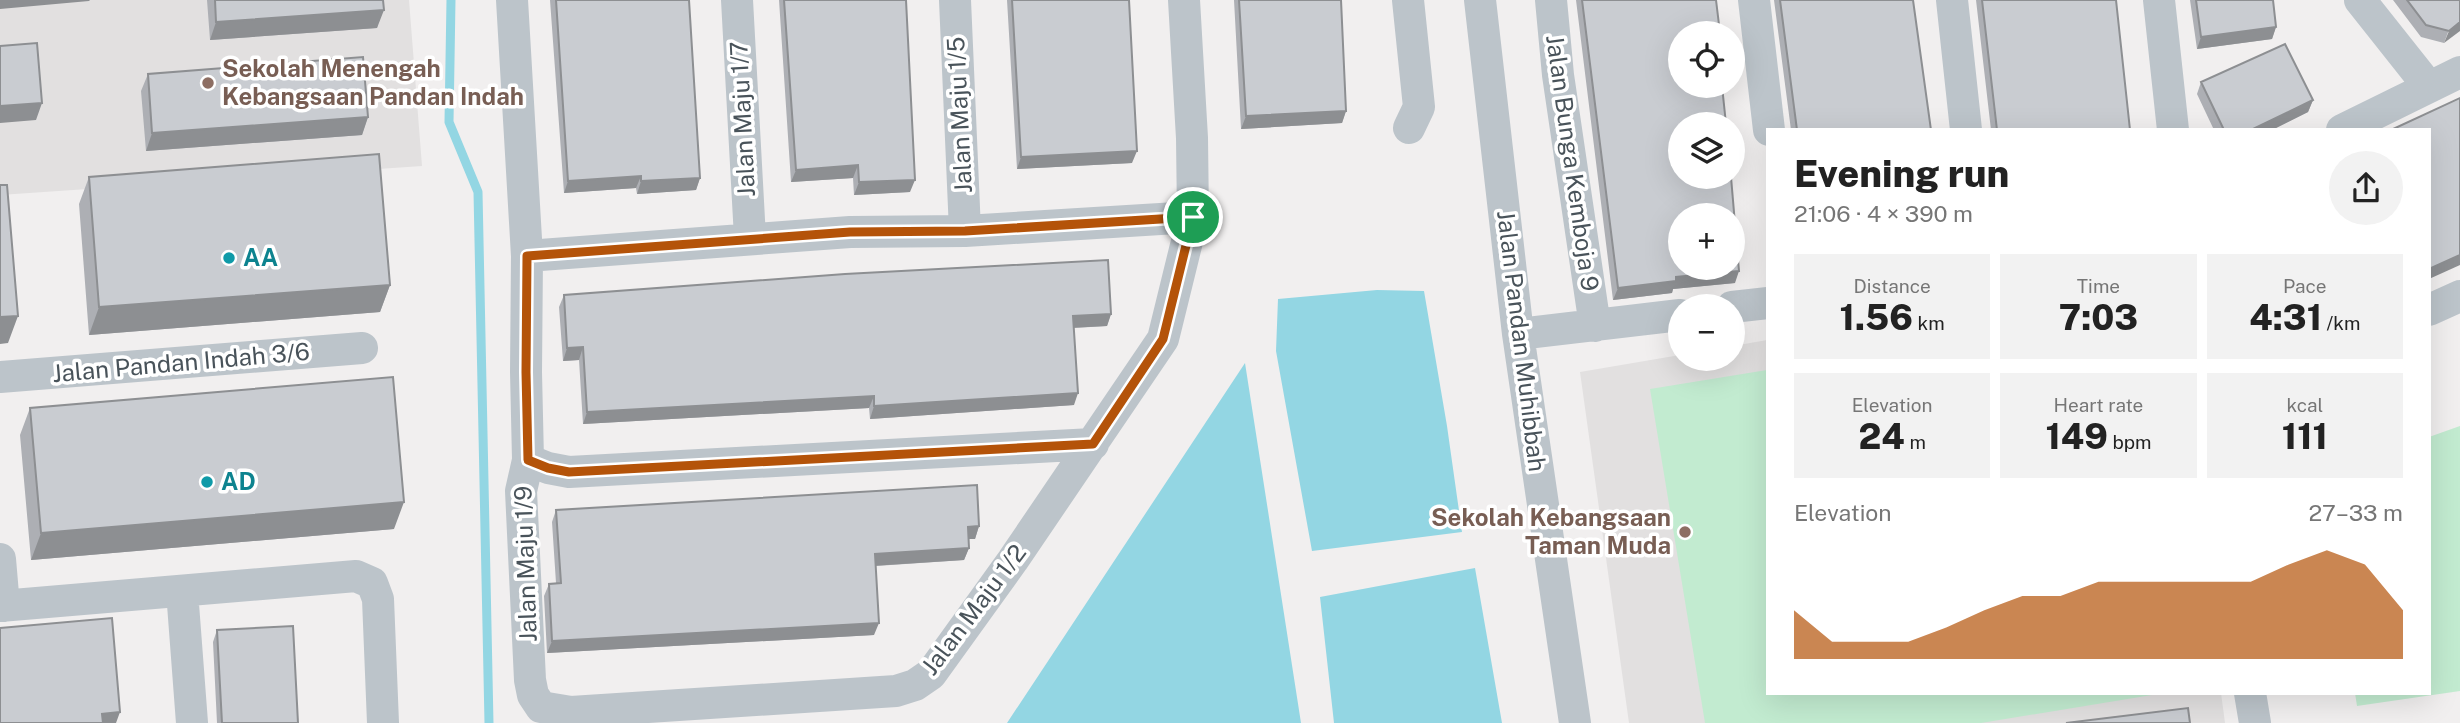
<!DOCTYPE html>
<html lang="en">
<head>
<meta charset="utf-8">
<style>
	:root { --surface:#fff; --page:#f2f2f2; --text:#222; --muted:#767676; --accent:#b45309 }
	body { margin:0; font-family:"Public Sans",sans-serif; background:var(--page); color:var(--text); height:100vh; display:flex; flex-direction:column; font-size:26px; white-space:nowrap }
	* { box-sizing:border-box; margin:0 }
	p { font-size:23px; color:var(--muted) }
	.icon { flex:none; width:38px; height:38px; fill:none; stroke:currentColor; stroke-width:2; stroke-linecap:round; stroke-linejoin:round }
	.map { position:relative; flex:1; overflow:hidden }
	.panel { position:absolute; left:1766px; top:128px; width:665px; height:567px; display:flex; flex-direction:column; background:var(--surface); border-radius:0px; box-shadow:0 7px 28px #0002 }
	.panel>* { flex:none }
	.controls { position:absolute; left:1668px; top:21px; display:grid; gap:14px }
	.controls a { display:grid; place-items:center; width:77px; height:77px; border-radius:50%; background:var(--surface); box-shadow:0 7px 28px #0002; font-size:35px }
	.pin { position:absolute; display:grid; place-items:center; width:60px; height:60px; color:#fff; margin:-30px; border:4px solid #fff; border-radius:50%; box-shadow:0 2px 7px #0007 }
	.round { display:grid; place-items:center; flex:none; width:74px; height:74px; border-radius:37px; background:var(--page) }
	.headline { display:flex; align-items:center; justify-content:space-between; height:119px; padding:0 28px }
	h1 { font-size:38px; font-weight:800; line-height:52px }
	.figures { display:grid; grid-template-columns:repeat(3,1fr); gap:10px; height:119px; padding:7px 28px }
	.figures div { display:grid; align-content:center; border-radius:0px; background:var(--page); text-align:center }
	.figures b { font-size:35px; font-weight:800 }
	.figures small { font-size:19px; font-weight:400 }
	.figures p { font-size:19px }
	.chart { height:196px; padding:14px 28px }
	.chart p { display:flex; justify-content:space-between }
	.chart svg { width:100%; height:126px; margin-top:7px; fill:var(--accent); opacity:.7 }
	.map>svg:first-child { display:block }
	.education { fill:#e2e0e0 }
	.green { fill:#c2ebd0 }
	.water { fill:#93d6e3 }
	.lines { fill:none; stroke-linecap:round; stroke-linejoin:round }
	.stream { stroke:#93d6e3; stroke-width:9 }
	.minor { stroke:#bcc4ca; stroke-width:32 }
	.wall { fill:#adafb4 }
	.shaded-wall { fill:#8d8f92 }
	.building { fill:#c9ccd1; stroke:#8d8f92; stroke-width:2; fill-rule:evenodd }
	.route-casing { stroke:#fff; stroke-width:14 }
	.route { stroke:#b45309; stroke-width:9 }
	.education-dot { fill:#8d6e63; stroke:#fff; stroke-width:2.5 }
	.culture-dot { fill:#0f9aa8; stroke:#fff; stroke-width:2.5 }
	.labels { text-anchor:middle; stroke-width:7; stroke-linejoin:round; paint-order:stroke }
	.education-label { font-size:24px; font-weight:bold; fill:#785e54; stroke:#fff; text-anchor:start }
	.street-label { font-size:24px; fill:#49535a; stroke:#fff }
	.culture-label { font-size:24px; font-weight:bold; fill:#0d838f; stroke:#fff; text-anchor:start }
</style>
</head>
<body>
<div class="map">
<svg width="2460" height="723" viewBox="0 0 2460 723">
	<rect width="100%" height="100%" fill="#f1efef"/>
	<path class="education" d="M 0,0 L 409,0 L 422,166 L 0,195 Z
		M 1767,340 L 1768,693 L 2221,693 L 2225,723 L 1629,723 L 1580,372 L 1680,355 L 1680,359 L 1732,359 L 1733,346 Z"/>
	<path class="green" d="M 1767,370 L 1768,693 L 2164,693 L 1981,723 L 1705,723 L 1650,389 Z
		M 2460,426 L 2460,691 L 2357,706 L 2355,693 L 2429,693 L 2429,437 Z"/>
	<path class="water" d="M 1377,290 L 1424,291 L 1447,426 L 1462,532 L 1312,551 L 1276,351 L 1278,299 Z
		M 1245,363 L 1301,723 L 1007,723 Z
		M 1475,568 L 1502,723 L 1334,723 L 1320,597 Z"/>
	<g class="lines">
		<path class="stream" d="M 451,0 L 449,122 L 478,192 L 489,723"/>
		<path class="minor" d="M 512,0 L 527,256 L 526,372 L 528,460 L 521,491 L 530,680 L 533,695 L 541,707 L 571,712 L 896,691 L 915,685 L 931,674 L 1013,560 L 1163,339 L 1193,217 L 1192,138 L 1184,0
			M 737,0 L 750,238
			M 955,0 L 965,231
			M 1408,0 L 1419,107 L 1409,128
			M 1480,0 L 1518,334 L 1575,723
			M 1551,0 L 1558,75 L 1595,326
			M 1754,0 L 1769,130
			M 1952,0 L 1966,130
			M 2159,0 L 2173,130
			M 2360,0 L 2429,87
			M 2342,130 L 2460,72
			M 527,256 L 850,232 L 965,231 L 1193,217
			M 1732,307 L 1768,303
			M 2429,310 L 2460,296
			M 1518,334 L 1680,315
			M 0,377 L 362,348
			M 528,460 L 548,468 L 569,472 L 1093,444
			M 0,559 L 4,606
			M 182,591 L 192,723
			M 0,606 L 356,576 L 372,583 L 378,599 L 383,723
			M 2250,693 L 2255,723"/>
	</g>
	<path class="wall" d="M 207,0 L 383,0 L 377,28 L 210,40 Z
		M 550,0 L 689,0 L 700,178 L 696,190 L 637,194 L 636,188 L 564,193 Z
		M 779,0 L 906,0 L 910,192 L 854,195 L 853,178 L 791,182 Z
		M 1007,0 L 1129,0 L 1132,163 L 1017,169 Z
		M 1234,0 L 1341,0 L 1346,111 L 1342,123 L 1241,129 Z
		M 1576,0 L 1716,0 L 1680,33 L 1735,283 L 1673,289 L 1672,293 L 1613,300 Z
		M 1774,0 L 1913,0 L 1931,130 L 1791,130 Z
		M 1976,0 L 2116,0 L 2130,130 L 1991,130 Z
		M 2190,0 L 2273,0 L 2276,27 L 2272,39 L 2197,49 Z
		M 2393,0 L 2460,0 L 2444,43 L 2421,37 Z
		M 148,74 L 368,117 L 362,135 L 146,151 L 141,91 Z
		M 2201,82 L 2313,100 L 2308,112 L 2272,130 L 2214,130 L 2197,94 Z
		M 89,177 L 390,285 L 380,312 L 89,335 L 79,204 Z
		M 564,295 L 1111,314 L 1107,326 L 1074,328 L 1074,405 L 870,419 L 869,408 L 583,424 L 579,360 L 563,361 L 559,307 Z
		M 30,408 L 394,529 L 31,560 L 20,435 Z
		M 556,510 L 979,526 L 975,539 L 968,539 L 969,548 L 964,560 L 876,566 L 874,635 L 547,653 L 544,596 L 549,584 L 556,583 L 552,522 Z
		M 217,630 L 298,723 L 217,723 L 213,642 Z"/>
	<path class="shaded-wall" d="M 0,0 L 90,0 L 89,1 L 0,9 Z
		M 384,10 L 377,28 L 210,40 L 216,22 Z
		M 2460,22 L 2460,31 L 2444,43 L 2449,31 Z
		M 2276,27 L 2272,39 L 2197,49 L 2201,37 Z
		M 2313,100 L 2308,112 L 2272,130 L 2251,130 Z
		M 42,103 L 36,120 L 0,123 L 0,106 Z
		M 1346,111 L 1342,123 L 1241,129 L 1246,116 Z
		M 368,117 L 362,135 L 146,151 L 152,133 Z
		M 1137,151 L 1132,163 L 1017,169 L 1021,157 Z
		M 858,165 L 853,178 L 791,182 L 796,170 Z
		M 641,176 L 636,188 L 564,193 L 568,181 Z
		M 700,178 L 696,190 L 637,194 L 641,181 Z
		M 915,180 L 910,192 L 854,195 L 859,182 Z
		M 2460,255 L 2460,265 L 2429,279 L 2429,269 Z
		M 1739,271 L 1735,283 L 1673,289 L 1672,293 L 1613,300 L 1618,288 L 1676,277 Z
		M 390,285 L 380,312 L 89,335 L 99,307 Z
		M 1111,314 L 1107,326 L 1068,328 L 1073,316 Z
		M 18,316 L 8,343 L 0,344 L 0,317 Z
		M 583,347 L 579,360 L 563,361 L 567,348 Z
		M 1078,393 L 1074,405 L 870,419 L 874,406 Z
		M 874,396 L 869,408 L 583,424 L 587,412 Z
		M 404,502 L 394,529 L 31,560 L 41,533 Z
		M 979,526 L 975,539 L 963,539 L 968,527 Z
		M 969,548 L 964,560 L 871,566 L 875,554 Z
		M 879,623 L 874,635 L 547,653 L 552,641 Z
		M 120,712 L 116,723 L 99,723 L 102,714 Z"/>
	<path class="building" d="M 215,0 L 383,0 L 384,10 L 216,22 Z
		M 556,0 L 689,0 L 700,178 L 641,181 L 641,176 L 568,181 Z
		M 784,0 L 906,0 L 915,180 L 859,182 L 858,165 L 796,170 Z
		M 1012,0 L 1129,0 L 1137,151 L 1021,157 Z
		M 1239,0 L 1341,0 L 1346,111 L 1246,116 Z
		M 1582,0 L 1716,0 L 1720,33 L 1680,33 L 1680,86 L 1722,86 L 1726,124 L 1680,124 L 1680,177 L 1731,177 L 1739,271 L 1676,277 L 1676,281 L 1618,288 ZM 1680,215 L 1732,215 L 1732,268 L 1680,268 Z
		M 1780,0 L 1913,0 L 1931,130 L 1797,130 Z
		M 1982,0 L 2116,0 L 2130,130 L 1997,130 Z
		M 2196,0 L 2273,0 L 2276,27 L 2201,37 Z
		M 2407,0 L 2460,0 L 2460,22 L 2449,31 L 2426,25 Z
		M 37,43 L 42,103 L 0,106 L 0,46 Z
		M 2285,44 L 2313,100 L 2251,130 L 2224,130 L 2201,82 Z
		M 363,57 L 368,117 L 152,133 L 148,74 Z
		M 2460,98 L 2460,255 L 2429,269 L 2429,130 L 2391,130 Z
		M 379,154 L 390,285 L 99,307 L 89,177 Z
		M 0,185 L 7,185 L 18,316 L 0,317 Z
		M 1108,260 L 1111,314 L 1073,316 L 1078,393 L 874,406 L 874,396 L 587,412 L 583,347 L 567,348 L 564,295 L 845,274 Z
		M 393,377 L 404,502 L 41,533 L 30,408 Z
		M 977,485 L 979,526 L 968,527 L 969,548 L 875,554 L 879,623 L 552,641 L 549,584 L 561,583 L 556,510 Z
		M 112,618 L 120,712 L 102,714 L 103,723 L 0,723 L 0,628 Z
		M 293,626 L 298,723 L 222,723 L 217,630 Z
		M 2188,708 L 2190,723 L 2066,723 Z"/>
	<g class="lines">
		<defs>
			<path id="route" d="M 1193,217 L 1163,339 L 1093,444 L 569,472 L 548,468 L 528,460 L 526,372 L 527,256 L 850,232 L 965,231 Z"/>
		</defs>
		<use href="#route" class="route-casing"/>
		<use href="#route" class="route"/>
	</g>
	<g class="education-dot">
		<circle cx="208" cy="83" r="7"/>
		<circle cx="1685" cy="532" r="7"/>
	</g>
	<g class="culture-dot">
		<circle cx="229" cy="258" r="7"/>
		<circle cx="207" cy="482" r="7"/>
	</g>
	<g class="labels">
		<g class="education-label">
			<text x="222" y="77">Sekolah Menengah<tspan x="222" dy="28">Kebangsaan Pandan Indah</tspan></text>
			<text x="1671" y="526" text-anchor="end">Sekolah Kebangsaan<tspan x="1671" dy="28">Taman Muda</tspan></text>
		</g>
		<g class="street-label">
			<text transform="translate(960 115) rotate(-93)" y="8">Jalan Maju 1/5</text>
			<text transform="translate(743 119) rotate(-93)" y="8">Jalan Maju 1/7</text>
			<text transform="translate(1572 163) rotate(82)" y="8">Jalan Bunga Kemboja 9</text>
			<text transform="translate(1521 341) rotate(83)" y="8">Jalan Pandan Muhibbah</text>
			<text transform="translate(181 363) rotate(-5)" y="8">Jalan Pandan Indah 3/6</text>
			<text transform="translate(526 564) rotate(-92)" y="8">Jalan Maju 1/9</text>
			<text transform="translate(974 610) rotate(-53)" y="8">Jalan Maju 1/2</text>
		</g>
		<g class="culture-label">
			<text x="243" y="266">AA</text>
			<text x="221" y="490">AD</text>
		</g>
	</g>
</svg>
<div class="controls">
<a><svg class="icon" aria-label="locate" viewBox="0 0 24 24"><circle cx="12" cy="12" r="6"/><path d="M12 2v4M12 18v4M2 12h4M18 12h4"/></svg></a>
<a><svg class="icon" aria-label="layers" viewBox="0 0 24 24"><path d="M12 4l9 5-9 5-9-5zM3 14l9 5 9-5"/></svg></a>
<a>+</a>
<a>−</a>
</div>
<div class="pin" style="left:1193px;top:217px;background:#1e9e55"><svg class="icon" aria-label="arrive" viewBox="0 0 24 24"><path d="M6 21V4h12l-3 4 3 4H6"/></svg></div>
<section class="panel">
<div class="headline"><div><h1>Evening run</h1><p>21:06 · 4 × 390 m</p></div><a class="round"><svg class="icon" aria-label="share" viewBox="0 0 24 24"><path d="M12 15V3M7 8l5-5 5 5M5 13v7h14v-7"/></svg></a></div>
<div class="figures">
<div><p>Distance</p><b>1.56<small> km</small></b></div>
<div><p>Time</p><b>7:03</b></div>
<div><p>Pace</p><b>4:31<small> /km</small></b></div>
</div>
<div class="figures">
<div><p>Elevation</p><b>24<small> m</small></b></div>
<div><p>Heart rate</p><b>149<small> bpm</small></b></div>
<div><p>kcal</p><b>111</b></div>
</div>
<div class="chart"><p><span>Elevation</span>27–33 m</p>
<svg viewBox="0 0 160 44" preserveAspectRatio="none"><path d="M0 44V27L10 38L20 38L30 38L40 33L50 27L60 22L70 22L80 17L90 17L100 17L110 17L120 17L130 11L140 6L150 11L160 27V44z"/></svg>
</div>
</section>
</div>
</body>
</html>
